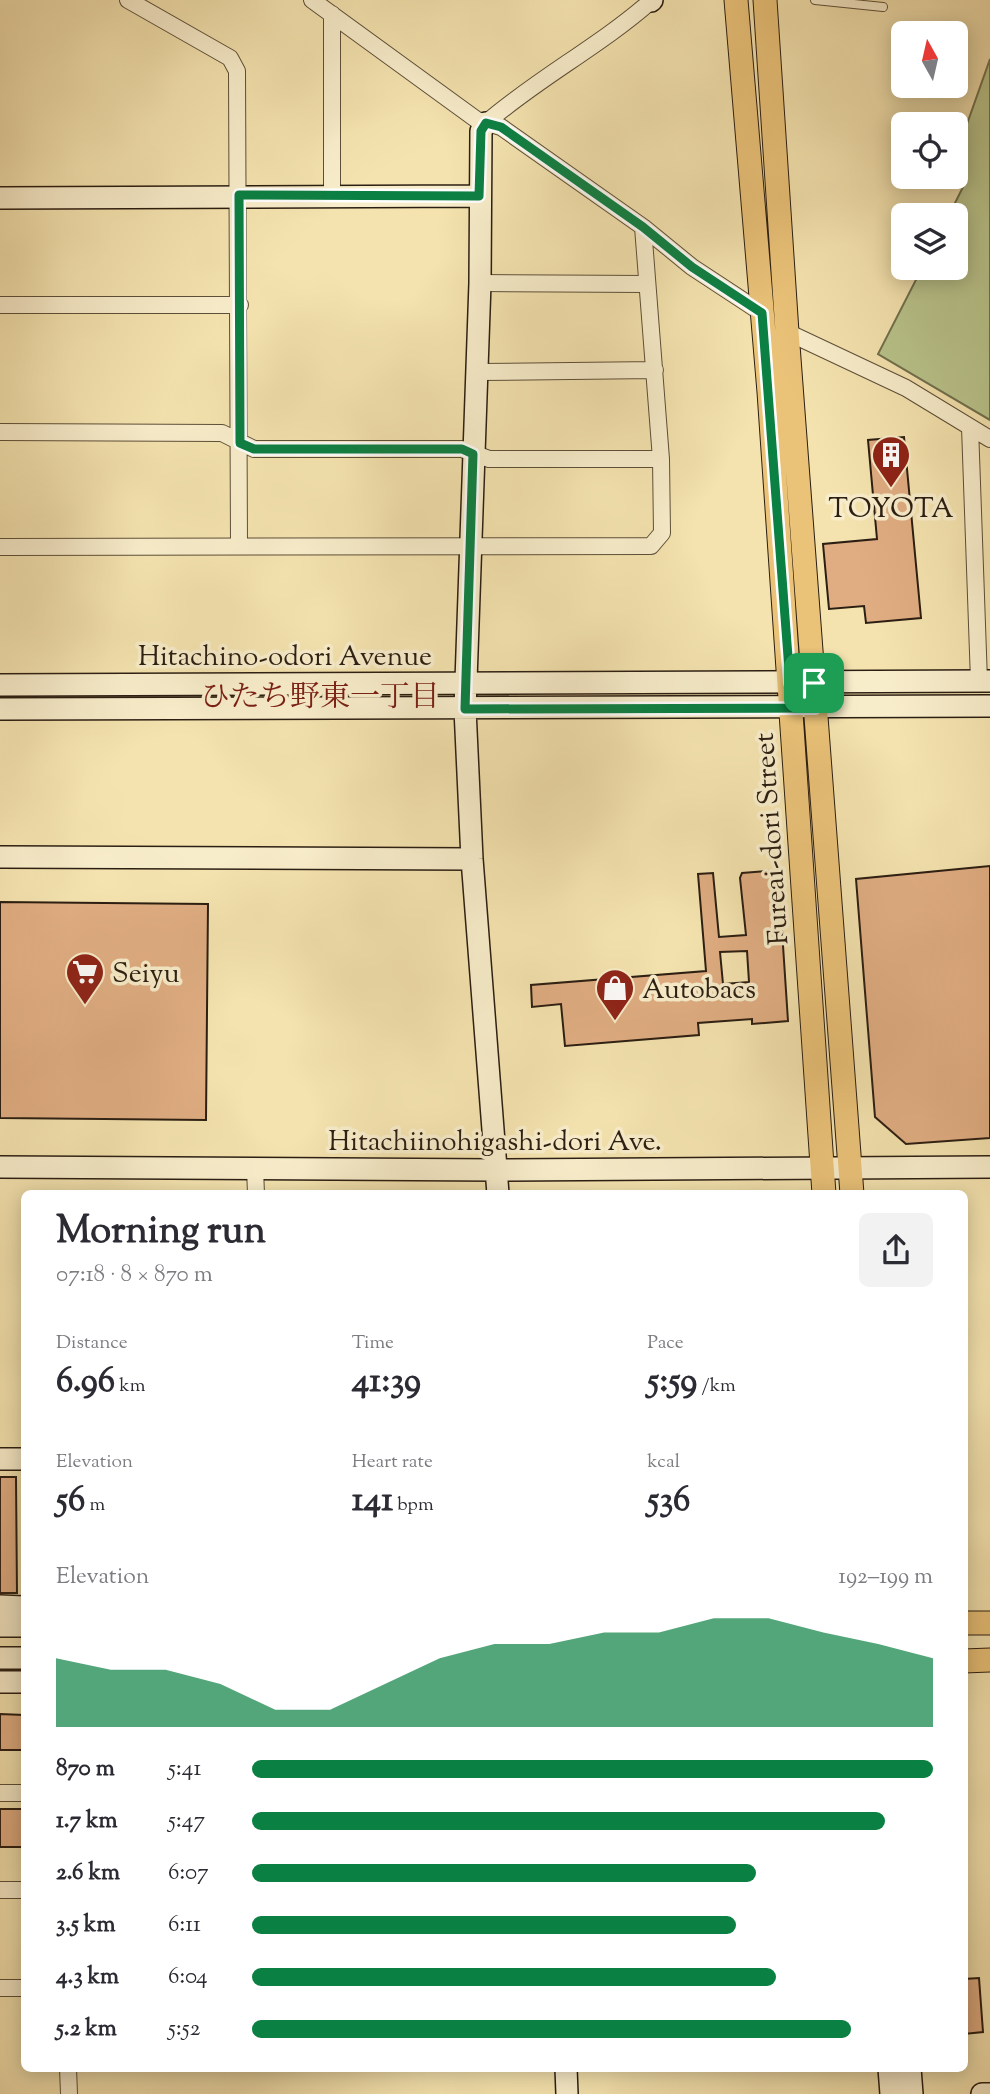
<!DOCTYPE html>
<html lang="en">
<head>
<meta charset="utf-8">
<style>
	:root { --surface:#fff; --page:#f2f2f3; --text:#2b2b33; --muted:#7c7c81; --accent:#0b8043 }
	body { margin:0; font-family:"Sorts Mill Goudy","Noto Serif JP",serif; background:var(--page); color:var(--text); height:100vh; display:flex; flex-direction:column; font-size:26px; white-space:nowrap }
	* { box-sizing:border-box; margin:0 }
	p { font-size:23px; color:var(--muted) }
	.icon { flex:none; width:38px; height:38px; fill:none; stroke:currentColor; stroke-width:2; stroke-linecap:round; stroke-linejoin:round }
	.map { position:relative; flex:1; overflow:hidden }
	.sheet { position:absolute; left:21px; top:1190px; width:947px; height:882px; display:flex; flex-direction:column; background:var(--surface); border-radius:10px; box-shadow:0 4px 18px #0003 }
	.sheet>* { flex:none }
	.needle { width:46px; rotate:352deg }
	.controls { position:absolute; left:891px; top:21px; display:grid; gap:14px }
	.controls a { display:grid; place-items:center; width:77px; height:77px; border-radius:10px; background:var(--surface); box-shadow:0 4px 18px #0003; font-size:35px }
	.pin { position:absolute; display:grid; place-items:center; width:60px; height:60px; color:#fff; margin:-30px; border-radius:14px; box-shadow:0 4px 10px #0006 }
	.round { display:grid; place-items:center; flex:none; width:74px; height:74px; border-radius:10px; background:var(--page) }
	.headline { display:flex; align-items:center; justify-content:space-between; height:119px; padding:0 35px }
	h1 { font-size:38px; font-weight:700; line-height:52px }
	.figures { display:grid; grid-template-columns:repeat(3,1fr); gap:10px; height:119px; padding:7px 35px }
	.figures div { display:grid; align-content:center }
	.figures b { font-size:35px; font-weight:700 }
	.figures small { font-size:19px; font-weight:400 }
	.figures p { font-size:19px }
	.chart { height:196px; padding:14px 35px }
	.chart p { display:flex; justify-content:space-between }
	.chart svg { width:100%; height:126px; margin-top:7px; fill:var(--accent); opacity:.7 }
	ul { padding:0 35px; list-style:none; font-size:23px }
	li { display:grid; grid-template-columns:112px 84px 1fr; align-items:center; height:52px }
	li i { height:18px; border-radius:9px; background:var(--accent) }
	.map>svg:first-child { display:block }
	.green { fill:#b9c48c; stroke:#72714f; stroke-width:2 }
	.building { fill:#e0ad82; stroke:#2b1e12; stroke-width:2; fill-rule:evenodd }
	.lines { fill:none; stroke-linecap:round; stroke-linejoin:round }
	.lane-casing { stroke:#5d4f39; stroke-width:10 }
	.street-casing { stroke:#5d4f39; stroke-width:18 }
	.secondary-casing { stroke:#2b1e12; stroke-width:24 }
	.primary-casing { stroke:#2b1e12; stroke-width:25 }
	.lane { stroke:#f8edcb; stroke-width:8 }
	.street { stroke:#f8edcb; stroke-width:16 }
	.secondary { stroke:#f8edcb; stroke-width:21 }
	.primary { stroke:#eac278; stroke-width:23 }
	.route-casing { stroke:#fff; stroke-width:14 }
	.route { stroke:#0b8043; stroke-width:9 }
	.labels { text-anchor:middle; stroke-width:7; stroke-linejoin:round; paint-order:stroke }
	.poi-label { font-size:28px; fill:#2b1e12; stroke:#f8edcb; text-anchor:start }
	.street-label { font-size:28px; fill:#2b1e12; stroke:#f8edcb }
	.neighbourhood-label { font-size:30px; fill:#7a1f14; stroke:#f8edcb }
</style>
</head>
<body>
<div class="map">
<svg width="990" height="2094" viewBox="0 0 990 2094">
	<rect width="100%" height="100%" fill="#f4e3af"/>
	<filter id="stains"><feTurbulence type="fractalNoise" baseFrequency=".00286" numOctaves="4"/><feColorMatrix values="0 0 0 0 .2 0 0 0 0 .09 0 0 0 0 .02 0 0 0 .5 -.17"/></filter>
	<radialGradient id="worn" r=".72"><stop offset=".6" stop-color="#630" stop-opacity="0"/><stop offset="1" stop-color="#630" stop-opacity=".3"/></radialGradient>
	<path class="green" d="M 990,59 L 990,420 L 878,354 L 922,268 L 956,268 L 956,215 L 949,215 L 963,187 L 954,177 L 956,155 Z"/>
	<path class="building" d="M 904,437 L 921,618 L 866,623 L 864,606 L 829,609 L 823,544 L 877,539 L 868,440 Z
		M 990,866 L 990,1138 L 906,1144 L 875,1117 L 856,879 Z
		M 778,870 L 788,1021 L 752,1024 L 752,1019 L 698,1023 L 699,1035 L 565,1046 L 561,1004 L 532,1007 L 531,985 L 706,971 L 698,874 L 713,873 L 719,937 L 746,935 L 740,878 L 742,873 ZM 747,951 L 749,982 L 723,984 L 720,952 Z
		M 0,902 L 208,904 L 206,1120 L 0,1118 Z
		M 0,1477 L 16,1477 L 17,1593 L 0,1593 Z
		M 0,1714 L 24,1715 L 24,1750 L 0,1750 Z
		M 0,1809 L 24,1809 L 24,1847 L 0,1847 Z
		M 979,1978 L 983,2032 L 964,2034 L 964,1979 Z"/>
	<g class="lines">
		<defs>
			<path id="lane" d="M 815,0 L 883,7"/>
			<path id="street" d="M 128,0 L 230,58 L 237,71 L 239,545
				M 312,0 L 477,120 L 501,127 L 643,227 L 692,267 L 762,313
				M 486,123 C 538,78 600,46 651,1
				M 332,196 L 332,14
				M 480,283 L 647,284
				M 0,305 L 240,305
				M 787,332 L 906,388 L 990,439
				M 477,372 L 655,370
				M 970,427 L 979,681
				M 0,432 L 222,433 L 254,449 L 462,449 L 489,459 L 661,459
				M 0,547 L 651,546 L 662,533 L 661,459 L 643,227
				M 255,1168 L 256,1194
				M 0,1793 L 24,1793
				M 0,1890 L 24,1890
				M 0,1988 L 24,1988
				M 68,2068 L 69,2094"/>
			<path id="secondary" d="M 651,1 L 652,0
				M 486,123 L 481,131 L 480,283 L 465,709 L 472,859 L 498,1194
				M 0,198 L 479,196
				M 0,685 L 990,681
				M 0,709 L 990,706
				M 0,857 L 472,859
				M 0,1167 L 495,1170 L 990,1167
				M 0,1459 L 24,1459
				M 0,1606 L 24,1607
				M 0,1626 L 24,1626
				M 0,1658 L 24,1658
				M 0,1682 L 24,1682
				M 566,2068 L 567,2094
				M 889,2068 L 891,2094
				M 910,2068 L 912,2094
				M 982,2094 L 990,2094"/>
			<path id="primary" d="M 736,0 L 769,392 L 824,1194
				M 765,0 L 787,332 L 852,1194
				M 964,1623 L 990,1623
				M 964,1661 L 990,1660"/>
		</defs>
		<use href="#lane" class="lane-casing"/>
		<use href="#street" class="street-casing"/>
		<use href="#secondary" class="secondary-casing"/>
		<use href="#primary" class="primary-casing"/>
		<use href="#lane" class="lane"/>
		<use href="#street" class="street"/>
		<use href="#secondary" class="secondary"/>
		<use href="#primary" class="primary"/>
	</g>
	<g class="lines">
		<defs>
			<path id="route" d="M 486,123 L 501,127 L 643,227 L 692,267 L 762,313 L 790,683 L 814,683 L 815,708 L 465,709 L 473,454 L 462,449 L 254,449 L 240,443 L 239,195 L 479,196 L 481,131 Z"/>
		</defs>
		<use href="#route" class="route-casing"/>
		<use href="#route" class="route"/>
	</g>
	<defs>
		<symbol id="building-pin" viewBox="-11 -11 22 30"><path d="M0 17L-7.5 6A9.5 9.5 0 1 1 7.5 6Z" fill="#8f2418" stroke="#f8edcb"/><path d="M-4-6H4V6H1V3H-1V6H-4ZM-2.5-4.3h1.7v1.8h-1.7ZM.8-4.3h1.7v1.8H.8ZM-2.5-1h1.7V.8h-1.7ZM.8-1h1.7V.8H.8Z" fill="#fff"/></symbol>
		<symbol id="supermarket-pin" viewBox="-11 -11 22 30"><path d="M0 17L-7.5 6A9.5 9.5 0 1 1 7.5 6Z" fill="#8f2418" stroke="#f8edcb"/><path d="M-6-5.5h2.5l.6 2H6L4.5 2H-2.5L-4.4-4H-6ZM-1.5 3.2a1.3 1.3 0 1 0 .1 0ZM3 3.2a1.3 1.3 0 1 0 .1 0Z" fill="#fff"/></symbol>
		<symbol id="shop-pin" viewBox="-11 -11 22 30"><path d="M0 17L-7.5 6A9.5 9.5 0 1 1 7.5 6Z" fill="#8f2418" stroke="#f8edcb"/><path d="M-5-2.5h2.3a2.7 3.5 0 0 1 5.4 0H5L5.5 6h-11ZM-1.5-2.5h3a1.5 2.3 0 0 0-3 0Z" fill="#fff"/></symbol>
	</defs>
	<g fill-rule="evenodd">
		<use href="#building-pin" x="869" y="433" width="44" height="60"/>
		<use href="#supermarket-pin" x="63" y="950" width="44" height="60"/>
		<use href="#shop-pin" x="593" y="966" width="44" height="60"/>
	</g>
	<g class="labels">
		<g class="poi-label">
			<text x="891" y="517" text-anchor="middle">TOYOTA</text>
			<text x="112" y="982">Seiyu</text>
			<text x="642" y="998">Autobacs</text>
		</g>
		<g class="street-label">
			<text x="285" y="665">Hitachino-odori Avenue</text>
			<text transform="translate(770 839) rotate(-94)" y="10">Fureai-dori Street</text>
			<text x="495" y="1150">Hitachiinohigashi-dori Ave.</text>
		</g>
		<g class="neighbourhood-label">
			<text x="320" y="706">ひたち野東一丁目</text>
		</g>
	</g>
	<rect width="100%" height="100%" filter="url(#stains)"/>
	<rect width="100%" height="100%" fill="url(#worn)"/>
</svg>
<div class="controls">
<a><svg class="needle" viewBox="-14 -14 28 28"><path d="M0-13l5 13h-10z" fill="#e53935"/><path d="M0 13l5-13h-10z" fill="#7c7c81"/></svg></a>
<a><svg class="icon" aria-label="locate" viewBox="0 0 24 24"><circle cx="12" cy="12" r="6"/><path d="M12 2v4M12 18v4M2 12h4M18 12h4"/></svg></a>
<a><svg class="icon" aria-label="layers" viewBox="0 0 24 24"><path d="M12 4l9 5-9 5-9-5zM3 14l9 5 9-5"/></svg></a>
</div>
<div class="pin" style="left:814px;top:683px;background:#1e9e55"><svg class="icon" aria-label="arrive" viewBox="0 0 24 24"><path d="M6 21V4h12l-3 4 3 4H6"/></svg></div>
<section class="sheet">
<div class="headline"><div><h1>Morning run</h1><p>07:18 · 8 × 870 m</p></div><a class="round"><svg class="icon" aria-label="share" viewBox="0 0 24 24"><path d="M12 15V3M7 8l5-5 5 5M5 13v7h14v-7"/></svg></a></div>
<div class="figures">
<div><p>Distance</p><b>6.96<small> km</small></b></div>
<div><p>Time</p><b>41:39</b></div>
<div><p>Pace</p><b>5:59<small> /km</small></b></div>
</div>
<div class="figures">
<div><p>Elevation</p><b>56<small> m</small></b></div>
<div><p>Heart rate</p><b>141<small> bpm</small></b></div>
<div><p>kcal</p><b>536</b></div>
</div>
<div class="chart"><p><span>Elevation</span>192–199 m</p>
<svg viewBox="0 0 160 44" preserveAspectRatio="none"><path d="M0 44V20L10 24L20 24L30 29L40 38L50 38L60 29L70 20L80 15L90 15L100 11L110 11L120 6L130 6L140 11L150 15L160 20V44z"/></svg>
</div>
<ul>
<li><b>870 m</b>5:41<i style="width:100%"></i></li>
<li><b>1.7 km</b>5:47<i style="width:93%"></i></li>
<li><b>2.6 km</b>6:07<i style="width:74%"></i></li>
<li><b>3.5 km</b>6:11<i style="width:71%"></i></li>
<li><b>4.3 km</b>6:04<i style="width:77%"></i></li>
<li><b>5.2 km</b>5:52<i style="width:88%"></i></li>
</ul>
</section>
</div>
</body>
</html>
